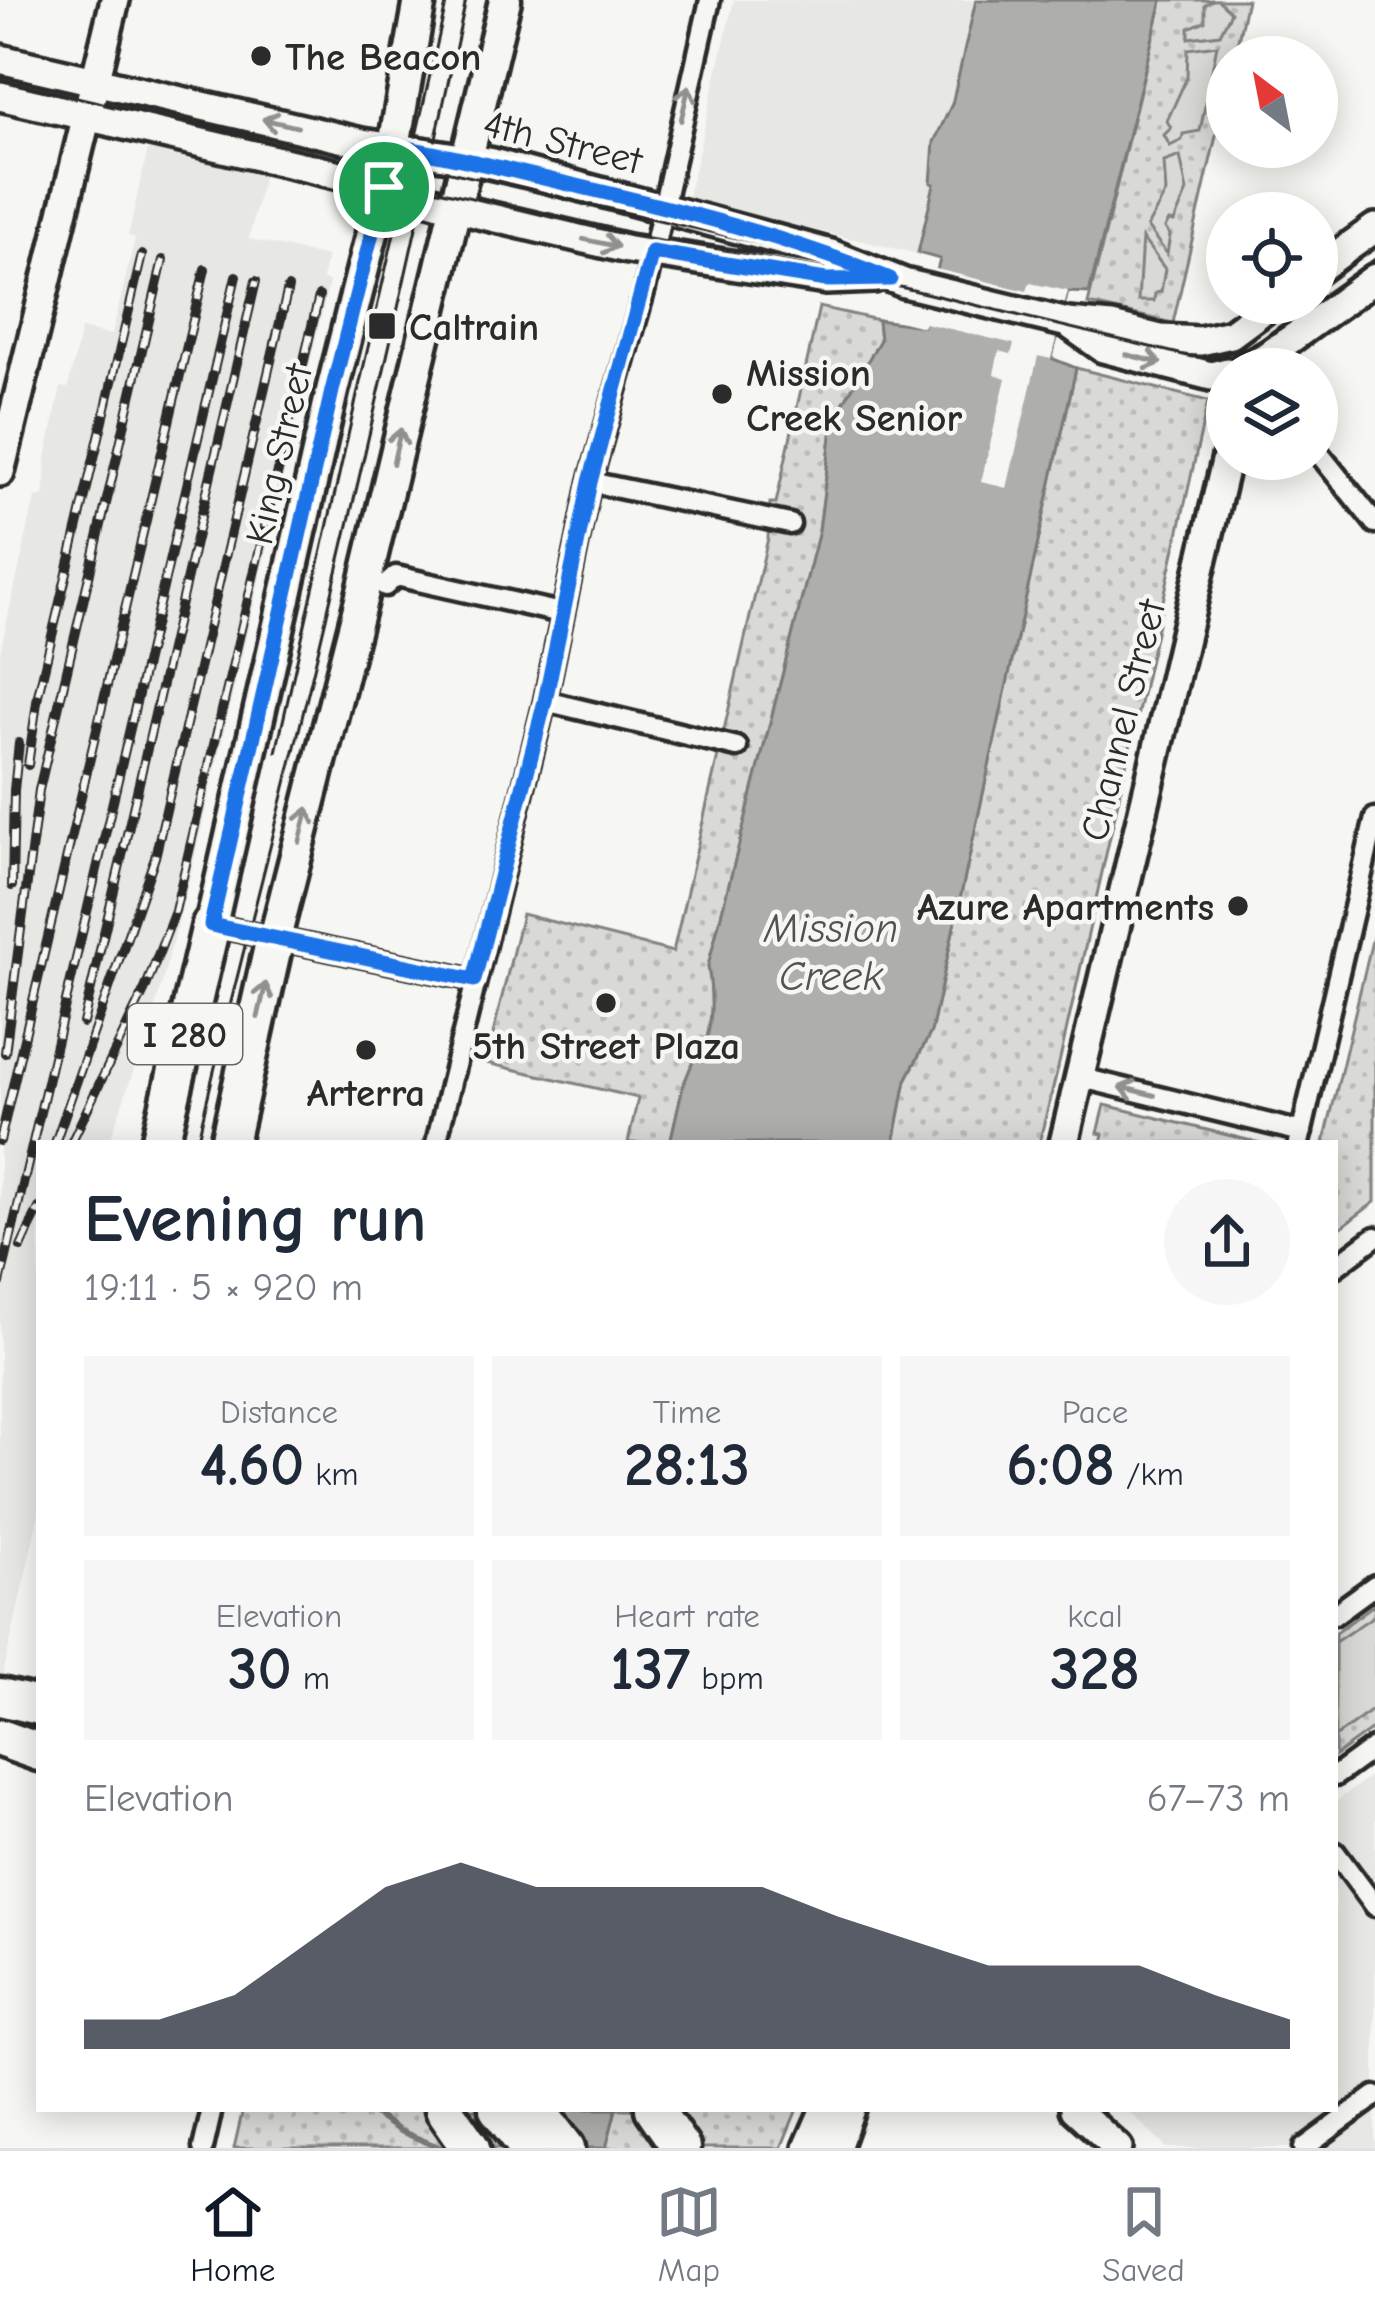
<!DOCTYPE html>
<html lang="en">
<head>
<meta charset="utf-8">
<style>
	:root { --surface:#fff; --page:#f6f6f7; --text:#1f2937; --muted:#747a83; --line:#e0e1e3; --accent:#111827 }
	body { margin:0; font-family:"Comic Neue",sans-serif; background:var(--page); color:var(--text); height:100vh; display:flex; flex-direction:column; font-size:45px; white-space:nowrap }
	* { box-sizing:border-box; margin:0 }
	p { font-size:39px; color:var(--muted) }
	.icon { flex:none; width:66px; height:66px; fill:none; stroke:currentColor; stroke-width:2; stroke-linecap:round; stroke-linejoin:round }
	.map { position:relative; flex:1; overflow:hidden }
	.sheet { position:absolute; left:36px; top:1140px; width:1302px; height:972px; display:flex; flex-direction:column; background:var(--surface); border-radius:0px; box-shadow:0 6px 30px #0003 }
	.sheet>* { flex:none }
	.needle { width:78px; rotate:328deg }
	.fabs { position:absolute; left:1206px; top:36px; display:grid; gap:24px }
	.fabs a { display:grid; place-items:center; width:132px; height:132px; border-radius:50%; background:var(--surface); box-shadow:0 6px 30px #0003; font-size:60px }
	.pin { position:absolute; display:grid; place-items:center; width:102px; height:102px; color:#fff; margin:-51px; border:6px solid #fff; border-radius:50%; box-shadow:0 3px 12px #0007 }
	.round { display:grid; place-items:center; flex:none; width:126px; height:126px; border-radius:63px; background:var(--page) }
	.summary { display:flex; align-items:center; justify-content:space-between; height:204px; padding:0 48px }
	h1 { font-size:66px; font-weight:600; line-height:90px }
	.stats { display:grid; grid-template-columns:repeat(3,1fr); gap:18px; height:204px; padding:12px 48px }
	.stats div { display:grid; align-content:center; border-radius:0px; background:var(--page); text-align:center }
	.stats b { font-size:60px; font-weight:600 }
	.stats small { font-size:33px; font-weight:400 }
	.stats p { font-size:33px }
	.chart { height:336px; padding:24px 48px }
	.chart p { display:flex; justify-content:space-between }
	.chart svg { width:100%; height:216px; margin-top:12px; fill:var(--accent); opacity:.7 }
	.tabs { display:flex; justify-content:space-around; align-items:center; height:168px; border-top:3px solid var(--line); background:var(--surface); font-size:33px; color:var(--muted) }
	.tabs a { display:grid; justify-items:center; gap:6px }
	.tabs .on { color:var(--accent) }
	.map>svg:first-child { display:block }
	.built { fill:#e7e7e3 }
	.park { fill:url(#park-dots); stroke:#828280; stroke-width:3 }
	.garden { fill:#d9d9d5; stroke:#828280; stroke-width:3 }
	.water { fill:#aeaeab; stroke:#7a7a78; stroke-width:3 }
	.pier { fill:#f6f6f2 }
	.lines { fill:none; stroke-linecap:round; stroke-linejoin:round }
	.stream { stroke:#7a7a78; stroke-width:6 }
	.street-casing { stroke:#2b2b2b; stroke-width:27 }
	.secondary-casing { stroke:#2b2b2b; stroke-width:36 }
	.primary-casing { stroke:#2b2b2b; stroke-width:39 }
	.highway-casing { stroke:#2b2b2b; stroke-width:45 }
	.street { stroke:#f6f6f2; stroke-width:18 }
	.secondary { stroke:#f6f6f2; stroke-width:27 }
	.primary { stroke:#f6f6f2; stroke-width:30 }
	.highway { stroke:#f6f6f2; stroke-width:36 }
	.tram { stroke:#2b2b2b; stroke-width:3 }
	.rail-casing { stroke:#2b2b2b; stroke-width:10 }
	.rail { stroke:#f6f6f2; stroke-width:6; stroke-dasharray:18; stroke-linecap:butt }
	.oneway { stroke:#90908e }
	.route-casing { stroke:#fff; stroke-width:24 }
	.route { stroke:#1a73e8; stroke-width:15 }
	.poi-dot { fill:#2b2b2b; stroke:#f6f6f2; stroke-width:4.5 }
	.labels { text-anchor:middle; stroke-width:9; stroke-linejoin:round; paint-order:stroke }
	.shield { fill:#f6f6f2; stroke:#686867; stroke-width:3 }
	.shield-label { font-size:36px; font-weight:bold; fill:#2b2b2b }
	.poi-label { font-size:39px; font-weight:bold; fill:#2b2b2b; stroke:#f6f6f2; text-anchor:start }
	.street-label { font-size:39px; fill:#2b2b2b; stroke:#f6f6f2 }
	.water-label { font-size:42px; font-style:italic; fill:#525251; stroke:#f6f6f2 }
</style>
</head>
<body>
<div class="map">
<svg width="1375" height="2148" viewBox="0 0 1375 2148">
	<defs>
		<pattern id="park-dots" width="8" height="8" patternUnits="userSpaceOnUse" patternTransform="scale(3)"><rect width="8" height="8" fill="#d9d9d5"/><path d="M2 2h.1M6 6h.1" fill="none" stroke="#babab7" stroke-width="1.8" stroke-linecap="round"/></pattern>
	</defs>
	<rect width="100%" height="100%" fill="#f6f6f2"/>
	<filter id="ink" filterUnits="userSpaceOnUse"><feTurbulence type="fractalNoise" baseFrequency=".00833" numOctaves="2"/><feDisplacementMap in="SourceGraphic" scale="24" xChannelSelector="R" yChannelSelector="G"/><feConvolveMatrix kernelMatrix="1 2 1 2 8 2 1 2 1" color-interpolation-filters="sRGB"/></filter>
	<g filter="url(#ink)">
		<path class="built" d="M 734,0 L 976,0 L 952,105 L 934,142 L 931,182 L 934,183 L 918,254 L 687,200 Z
			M 148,149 L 263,176 L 249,239 L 327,257 L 322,279 L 329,282 L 189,881 L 157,1001 L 109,1143 L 39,1143 L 39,1514 L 0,1687 L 0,652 L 35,498 L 44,496 L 46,458 L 61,387 L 68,388 L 81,329 L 112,335 L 135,238 L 128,236 Z
			M 1375,1773 L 1375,2148 L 1167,2148 L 1126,2109 L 1335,2109 L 1335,1802 Z"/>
		<path class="park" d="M 1162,0 L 1247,0 L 1234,57 L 1227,57 L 1227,88 L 1173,323 L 1088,304 Z
			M 819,307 L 878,320 L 880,340 L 833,421 L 819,531 L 708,966 C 713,997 713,1022 703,1053 L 697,1052 L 683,1086 L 670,1143 L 628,1143 L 638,1098 L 486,1063 L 522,914 L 673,952 L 768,538 L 770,503 L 776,503 Z
			M 1076,368 L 1208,401 L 1058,1068 L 1039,1143 L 894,1143 L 906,1080 L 931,1032 Z
			M 1375,928 L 1375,1202 L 1335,1232 L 1335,1143 L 1324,1143 Z
			M 1105,1105 L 1260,1143 L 1101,1143 L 1103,1134 L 1098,1133 Z
			M 1375,1604 L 1375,1727 L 1335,1756 L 1335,1633 Z
			M 243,2109 L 456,2109 L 448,2148 L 234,2148 Z
			M 616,2109 L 797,2109 L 781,2148 L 606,2148 Z"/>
		<path class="garden" d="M 1213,0 L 1218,0 L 1231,12 L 1220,34 L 1189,38 L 1189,28 L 1205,21 L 1205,5 Z
			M 1217,45 L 1200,131 L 1183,134 L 1182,140 L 1170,146 L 1164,135 L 1171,128 L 1167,121 L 1187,77 L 1188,49 Z
			M 1180,156 L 1187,191 L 1174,222 L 1169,221 L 1165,228 L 1170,235 L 1167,254 L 1147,227 L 1166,193 L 1164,162 Z
			M 1142,238 L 1165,269 L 1161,292 L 1155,293 L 1154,301 L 1138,301 Z
			M 1375,1615 L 1375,1708 L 1335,1737 L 1335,1642 Z"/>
		<path class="water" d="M 976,0 L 1162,0 L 1089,293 L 1068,292 L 1051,358 L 1076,368 L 931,1032 L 906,1080 L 894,1143 L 670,1143 L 683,1086 L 697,1052 L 703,1052 C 713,1022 713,997 708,966 L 819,531 L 833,421 L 880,340 L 878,320 L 923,326 L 940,259 L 918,253 L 934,184 L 931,183 L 934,142 L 952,104 Z
			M 456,2109 L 616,2109 L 606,2148 L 448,2148 Z"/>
		<path class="pier" d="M 932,268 L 1027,291 L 1030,283 L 1068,291 L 1051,359 L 1038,356 L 1007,488 L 981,482 L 1006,378 L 994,374 L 999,351 L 1011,354 L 1014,344 L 925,323 L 923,327 L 895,320 L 896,314 L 919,320 Z"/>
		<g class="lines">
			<path class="stream" d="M 367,2109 L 400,2131 L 441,2148"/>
			<defs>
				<path id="street" d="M 1317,451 L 1375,523
					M 590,482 L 790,524
					M 385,586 L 396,576 L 561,613
					M 545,701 L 737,747
					M 211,925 L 474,980
					M 1078,1077 L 1302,1132
					M 436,1143 L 545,701 L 590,482 L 645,288 L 710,0
					M 1299,1143 L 1375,818
					M 1335,1267 L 1375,1237
					M 1335,1614 L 1375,1585
					M 1335,1776 L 1375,1747
					M 1335,1852 L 1375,1906
					M 203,2148 L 212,2109
					M 1304,2148 L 1375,2096"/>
				<path id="secondary" d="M 0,59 L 362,143 L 489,162 L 831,254 L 904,283 L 1068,323 L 1112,327 L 1161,339 L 1200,341 L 1231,334 L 1273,303
					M 0,96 L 344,176 L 479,214 L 628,249 L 826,280 L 874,278
					M 1317,270 L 1375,228
					M 1072,326 L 1103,348 L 1211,376 L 1227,372
					M 1241,369 L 1264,358 L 1375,278
					M 0,472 L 115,0
					M 1064,1143 L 1227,457
					M 1075,2109 L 1118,2148
					M 808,2148 L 825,2109
					M 836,2148 L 850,2109"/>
				<path id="primary" d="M 211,925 L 332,391 L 394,146 L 420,0
					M 275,938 L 360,604 L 505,0"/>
				<path id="highway" d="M 160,1143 L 211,925
					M 229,1143 L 275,938
					M 0,1697 L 39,1706
					M 0,1738 L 39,1752
					M 444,2109 L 471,2148
					M 498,2109 L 528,2148
					M 536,2109 L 566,2148
					M 654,2109 L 681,2148"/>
			</defs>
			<use href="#street" class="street-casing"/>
			<use href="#secondary" class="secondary-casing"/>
			<use href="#primary" class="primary-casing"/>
			<use href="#highway" class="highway-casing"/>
			<use href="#street" class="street"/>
			<use href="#secondary" class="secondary"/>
			<use href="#primary" class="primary"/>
			<use href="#highway" class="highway"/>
			<path class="tram" d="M 0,79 L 345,160 L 426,187 L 631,236 L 825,269 L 1192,357 C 1243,359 1277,332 1316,303
				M 363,152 L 772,246
				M 1317,302 L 1375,259
				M 276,752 L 447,0
				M 197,1143 C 226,1016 260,890 291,763 C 353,510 411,255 466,0"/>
			<defs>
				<path id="rail" d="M 28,765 L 38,695 L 142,255
					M 12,886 L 14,790 L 19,743
					M 83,1023 L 256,281
					M 5,1053 L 39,790 L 163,260
					M 0,1141 L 205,269
					M 55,1143 L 155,857 L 288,288
					M 71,1143 L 145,989 L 175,911 L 319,296
					M 21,1247 L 39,1208
					M 0,1283 L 236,276"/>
			</defs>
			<use href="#rail" class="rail-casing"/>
			<use href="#rail" class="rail"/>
		</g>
		<defs><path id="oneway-shaft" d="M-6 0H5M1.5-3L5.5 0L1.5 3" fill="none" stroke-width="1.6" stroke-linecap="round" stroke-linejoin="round" transform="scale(3)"/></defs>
		<g class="oneway">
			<use href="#oneway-shaft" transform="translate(685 103) rotate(-77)"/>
			<use href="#oneway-shaft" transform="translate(280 123) rotate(-167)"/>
			<use href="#oneway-shaft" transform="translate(601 243) rotate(12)"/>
			<use href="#oneway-shaft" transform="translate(1144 359) rotate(14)"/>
			<use href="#oneway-shaft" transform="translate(397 446) rotate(-77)"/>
			<use href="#oneway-shaft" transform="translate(304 825) rotate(-76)"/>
			<use href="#oneway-shaft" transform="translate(262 1000) rotate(-77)"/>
			<use href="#oneway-shaft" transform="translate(1137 1091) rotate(-166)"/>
		</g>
	</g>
	<g class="lines" filter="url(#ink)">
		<defs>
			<path id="route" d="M 394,146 C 457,156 512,171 573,185 C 680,210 789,237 890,279 L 826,280 L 652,252 L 590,482 L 545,701 L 474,980 L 211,925 L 332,391 Z"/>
		</defs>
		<use href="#route" class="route-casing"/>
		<use href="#route" class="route"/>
	</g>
	<g class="poi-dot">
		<circle cx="261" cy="56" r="12"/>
		<rect x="367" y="311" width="30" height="30" rx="6"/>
		<circle cx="722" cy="394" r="12"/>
		<circle cx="1238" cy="906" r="12"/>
		<circle cx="606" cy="1003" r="12"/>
		<circle cx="366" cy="1050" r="12"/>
	</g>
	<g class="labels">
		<rect class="shield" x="128" y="1004" width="114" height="60" rx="9"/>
		<g class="shield-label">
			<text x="185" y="1047">I 280</text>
		</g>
		<g class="poi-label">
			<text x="285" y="70">The Beacon</text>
			<text x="409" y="340">Caltrain</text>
			<text x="746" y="386">Mission<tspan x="746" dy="45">Creek Senior</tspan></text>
			<text x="1214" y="920" text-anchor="end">Azure Apartments</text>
			<text x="606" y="1059" text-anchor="middle">5th Street Plaza</text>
			<text x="366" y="1106" text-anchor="middle">Arterra</text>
		</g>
		<g class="street-label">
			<text transform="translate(563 141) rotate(14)" y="14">4th Street</text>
			<text transform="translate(278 454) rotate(-77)" y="14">King Street</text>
			<text transform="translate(1122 720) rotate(-76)" y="14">Channel Street</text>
		</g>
		<g class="water-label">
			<text x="831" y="942">Mission<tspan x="831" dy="48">Creek</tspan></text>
		</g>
	</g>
</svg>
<div class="fabs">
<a><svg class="needle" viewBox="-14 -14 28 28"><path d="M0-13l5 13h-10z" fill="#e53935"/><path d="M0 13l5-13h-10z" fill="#747a83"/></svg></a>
<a><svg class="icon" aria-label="locate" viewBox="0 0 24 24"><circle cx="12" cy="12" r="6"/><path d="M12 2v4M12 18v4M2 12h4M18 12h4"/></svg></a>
<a><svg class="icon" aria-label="layers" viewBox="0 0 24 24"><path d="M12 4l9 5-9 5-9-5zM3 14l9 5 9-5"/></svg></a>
</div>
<div class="pin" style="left:384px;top:187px;background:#1e9e55"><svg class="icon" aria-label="arrive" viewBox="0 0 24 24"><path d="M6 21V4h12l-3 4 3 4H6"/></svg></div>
<section class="sheet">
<div class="summary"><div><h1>Evening run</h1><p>19:11 · 5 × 920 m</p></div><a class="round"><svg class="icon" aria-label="share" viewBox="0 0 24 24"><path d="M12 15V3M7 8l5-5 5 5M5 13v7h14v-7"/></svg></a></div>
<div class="stats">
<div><p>Distance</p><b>4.60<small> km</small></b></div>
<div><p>Time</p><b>28:13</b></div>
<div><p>Pace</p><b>6:08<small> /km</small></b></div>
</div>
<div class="stats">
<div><p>Elevation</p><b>30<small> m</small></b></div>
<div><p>Heart rate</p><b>137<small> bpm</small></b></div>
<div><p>kcal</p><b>328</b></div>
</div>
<div class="chart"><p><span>Elevation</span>67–73 m</p>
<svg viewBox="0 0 160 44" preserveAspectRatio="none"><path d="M0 44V38L10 38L20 33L30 22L40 11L50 6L60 11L70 11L80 11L90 11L100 17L110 22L120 27L130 27L140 27L150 33L160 38V44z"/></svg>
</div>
</section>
</div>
<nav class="tabs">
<a class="on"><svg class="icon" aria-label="home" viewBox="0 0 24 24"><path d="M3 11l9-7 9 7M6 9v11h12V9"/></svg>Home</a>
<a><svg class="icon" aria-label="map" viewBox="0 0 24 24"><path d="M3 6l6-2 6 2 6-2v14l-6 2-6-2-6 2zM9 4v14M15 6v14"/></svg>Map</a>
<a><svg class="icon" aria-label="saved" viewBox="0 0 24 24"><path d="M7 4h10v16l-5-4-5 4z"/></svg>Saved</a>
</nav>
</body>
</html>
